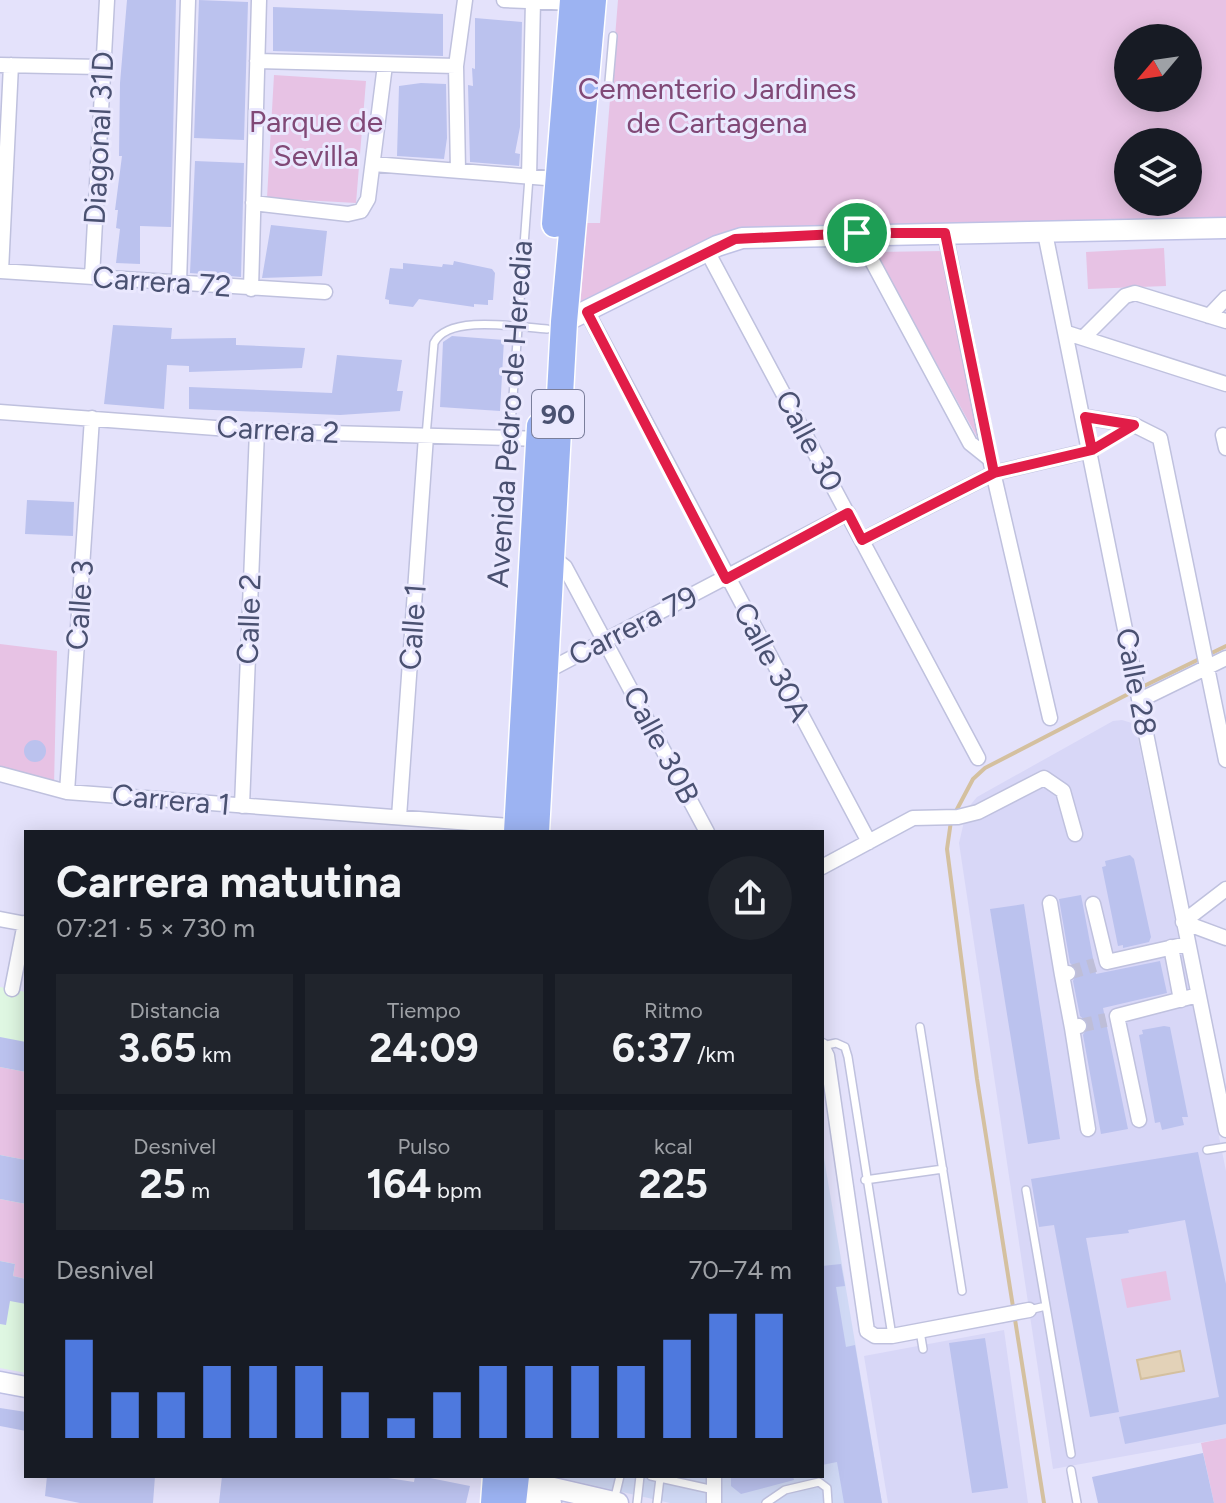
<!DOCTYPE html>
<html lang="es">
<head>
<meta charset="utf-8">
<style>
	:root { --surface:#171b24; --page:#20242c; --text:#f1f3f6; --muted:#9ea1a6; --accent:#4e79de }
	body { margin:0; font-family:Figtree,sans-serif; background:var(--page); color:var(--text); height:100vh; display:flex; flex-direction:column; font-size:30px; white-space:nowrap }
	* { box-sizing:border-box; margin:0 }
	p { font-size:26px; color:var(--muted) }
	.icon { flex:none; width:44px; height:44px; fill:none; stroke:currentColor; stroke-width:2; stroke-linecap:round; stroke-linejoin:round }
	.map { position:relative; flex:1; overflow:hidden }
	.details { position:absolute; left:24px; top:830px; width:800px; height:648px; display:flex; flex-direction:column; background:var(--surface); border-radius:0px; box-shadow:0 4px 20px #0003 }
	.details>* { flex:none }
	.needle { width:52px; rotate:241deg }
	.fabs { position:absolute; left:1114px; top:24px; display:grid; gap:16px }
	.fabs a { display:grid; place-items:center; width:88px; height:88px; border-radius:50%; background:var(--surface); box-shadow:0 4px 20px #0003; font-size:40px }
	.pin { position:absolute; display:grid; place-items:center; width:68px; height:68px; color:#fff; margin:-34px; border:4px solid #fff; border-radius:50%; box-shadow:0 2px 8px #0007 }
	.round { display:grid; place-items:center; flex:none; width:84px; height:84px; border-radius:42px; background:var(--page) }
	.summary { display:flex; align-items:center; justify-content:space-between; height:136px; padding:0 32px }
	h1 { font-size:44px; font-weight:700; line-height:60px }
	.stats { display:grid; grid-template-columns:repeat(3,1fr); gap:12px; height:136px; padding:8px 32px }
	.stats div { display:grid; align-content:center; border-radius:0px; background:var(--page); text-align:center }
	.stats b { font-size:40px; font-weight:700 }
	.stats small { font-size:22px; font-weight:400 }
	.stats p { font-size:22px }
	.chart { height:224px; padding:16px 32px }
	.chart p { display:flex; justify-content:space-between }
	.chart svg { width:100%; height:144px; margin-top:8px; stroke:var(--accent); stroke-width:6 }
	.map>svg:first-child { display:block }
	.residential { fill:#d8d7f7 }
	.commercial { fill:#d0d9f5 }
	.education { fill:#dff7e2 }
	.green { fill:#e7c2e4; fill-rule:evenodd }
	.water { fill:#e3d2b8; stroke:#d4c09f; stroke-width:2 }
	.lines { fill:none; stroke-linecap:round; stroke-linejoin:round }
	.stream { stroke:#d4c09f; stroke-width:4 }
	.building { fill:#bbc2ee }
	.street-tunnel { stroke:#bebed8; stroke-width:14; stroke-dasharray:14 7; stroke-linecap:butt }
	.lane-casing { stroke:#bfc1de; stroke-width:10 }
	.street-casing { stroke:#bfc1de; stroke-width:17 }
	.secondary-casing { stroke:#bfc1e5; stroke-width:23 }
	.highway-casing { stroke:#fff; stroke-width:29 }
	.lane { stroke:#fff; stroke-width:7 }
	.street { stroke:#fff; stroke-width:14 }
	.secondary { stroke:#fff; stroke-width:20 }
	.highway { stroke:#9cb3f2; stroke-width:26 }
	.route-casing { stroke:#fff; stroke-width:16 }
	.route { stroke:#e11d48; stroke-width:10 }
	.labels { text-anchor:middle; stroke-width:6; stroke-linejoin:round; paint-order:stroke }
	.shield { fill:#eae8fe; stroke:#7a7e9b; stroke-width:2 }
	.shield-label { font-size:28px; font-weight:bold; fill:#4a5171 }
	.park-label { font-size:30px; fill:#814977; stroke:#eae8fe }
	.street-label { font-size:30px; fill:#4a5171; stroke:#eae8fe }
</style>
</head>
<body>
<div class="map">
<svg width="1226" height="1503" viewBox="0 0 1226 1503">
	<rect width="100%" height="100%" fill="#e4e2fb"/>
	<path class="residential" d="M 1122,720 L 1135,724 L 1226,1171 L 1226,1438 L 1053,1469 L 959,843 L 967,809 L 977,797 L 1113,721 Z
		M 1004,1330 L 1028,1503 L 888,1503 L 864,1356 Z"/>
	<path class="commercial" d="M 822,1146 L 882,1503 L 670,1503 L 553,1476 L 822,1476 Z"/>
	<path class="education" d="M 0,987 L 26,992 L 26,1373 L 0,1368 Z"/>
	<path class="green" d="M 618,0 L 1226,0 L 1226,223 L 736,231 L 715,236 L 580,307 L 587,223 L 600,223 ZM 1128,38 L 1188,38 L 1188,98 L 1128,98 ZM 1128,142 L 1188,142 L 1188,202 L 1128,202 Z
		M 274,75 L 366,81 L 356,203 L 267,198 Z
		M 1164,248 L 1166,286 L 1088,289 L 1086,252 Z
		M 943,251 L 981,444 L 875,252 Z
		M 0,644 L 57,651 L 54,786 L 0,770 Z
		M 0,1067 L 26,1072 L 26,1160 L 0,1155 Z
		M 0,1199 L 26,1204 L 26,1279 L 13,1276 L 15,1264 L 0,1261 Z
		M 1166,1271 L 1171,1300 L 1127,1308 L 1121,1279 Z
		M 1226,1438 L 1226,1503 L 1214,1503 L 1201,1443 Z"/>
	<path class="water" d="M 1180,1351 L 1184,1371 L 1141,1379 L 1137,1360 Z"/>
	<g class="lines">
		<path class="stream" d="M 1142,687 L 1226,646
			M 955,813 L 973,779 L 985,768 L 1134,691
			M 951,821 L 947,849 L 977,1079 L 1044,1503"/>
	</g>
	<path class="building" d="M 127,0 L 176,0 L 171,227 L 140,226 L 140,264 L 116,263 L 120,229 L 116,228 L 118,210 L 115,210 L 122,156 L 119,156 L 120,83 Z
		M 199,0 L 248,2 L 244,140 L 194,138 Z
		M 273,7 L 443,14 L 443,56 L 273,51 Z
		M 475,18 L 522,22 L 520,127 L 515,153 L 520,154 L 519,166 L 470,162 L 468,85 L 473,86 L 472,68 L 475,69 Z
		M 421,83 L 446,84 L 447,138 L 444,159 L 397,156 L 399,86 Z
		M 195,161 L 244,163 L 241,277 L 190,273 Z
		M 271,225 L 327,231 L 322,276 L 262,278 Z
		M 454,261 L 492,269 L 495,273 L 493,300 L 488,300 L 488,305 L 474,304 L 474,307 L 419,299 L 413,307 L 389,304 L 389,300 L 385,299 L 390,268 L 403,269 L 403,263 L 442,267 L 443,264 L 453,265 Z
		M 113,325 L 172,328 L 171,339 L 236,338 L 236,345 L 305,348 L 302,368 L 189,372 L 189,366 L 167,365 L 164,409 L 104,404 Z
		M 452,336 L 504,340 L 500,411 L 440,407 L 443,342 Z
		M 337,355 L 402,360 L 397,391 L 403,391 L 400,411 L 340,415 L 189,409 L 189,387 L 332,393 Z
		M 27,500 L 74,502 L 73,536 L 25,534 Z
		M24 751a11 11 0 1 1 22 0a11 11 0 1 1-22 0Z
		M 1130,855 L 1134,859 L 1151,937 L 1149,942 L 1123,948 L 1123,945 L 1118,946 L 1102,867 L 1106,866 L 1105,861 Z
		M 1081,895 L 1096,974 L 1160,961 L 1167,993 L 1103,1008 L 1128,1129 L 1101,1134 L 1083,1035 L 1089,1024 L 1080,1016 L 1073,981 L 1078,971 L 1070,963 L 1059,899 Z
		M 1024,904 L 1060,1139 L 1028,1144 L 990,909 Z
		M 1164,1026 L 1170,1027 L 1188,1117 L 1182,1117 L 1184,1125 L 1162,1130 L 1160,1122 L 1155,1123 L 1139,1035 L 1143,1034 L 1142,1030 Z
		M 0,1037 L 26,1042 L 26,1072 L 0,1067 Z
		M 1198,1152 L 1226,1284 L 1226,1424 L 1125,1444 L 1119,1417 L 1219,1397 L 1185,1220 L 1128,1230 L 1129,1233 L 1086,1238 L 1119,1412 L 1090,1417 L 1054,1225 L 1039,1227 L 1031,1179 Z
		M 0,1155 L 26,1160 L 26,1204 L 0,1199 Z
		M 0,1261 L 15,1264 L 13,1276 L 26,1279 L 26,1304 L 10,1301 L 6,1325 L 0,1324 Z
		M 841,1264 L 845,1286 L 836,1287 L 846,1347 L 855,1345 L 882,1503 L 844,1503 L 837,1462 L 822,1465 L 822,1266 Z
		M 985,1338 L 1008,1488 L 972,1493 L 949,1343 Z
		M 0,1408 L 26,1412 L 26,1431 L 0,1426 Z
		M 1203,1453 L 1214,1503 L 1098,1503 L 1092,1477 Z
		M 47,1476 L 155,1476 L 153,1503 L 80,1503 L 45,1496 Z
		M 222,1476 L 375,1476 L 414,1482 L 415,1476 L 420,1476 L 470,1486 L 466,1503 L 219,1503 Z
		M 731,1476 L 793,1476 L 794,1480 L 741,1494 L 731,1486 Z"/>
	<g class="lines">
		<path class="street-tunnel" d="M 1068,973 L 1095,965
			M 1079,1026 L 1106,1020"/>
		<defs>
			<path id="lane" d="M 608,93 L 613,36
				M 426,436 L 434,343 C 448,314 518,327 547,329
				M 510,438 L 529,177
				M 1092,450 L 1132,426
				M 920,1027 L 962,1291
				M 822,1046 L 836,1043 L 845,1047 L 848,1057 L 892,1336
				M 1207,1150 L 1226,1147
				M 865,1180 L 943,1169
				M 1026,1190 L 1046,1306 L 1029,1310
				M 1046,1306 L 1071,1454
				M 920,1331 L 923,1349
				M 1071,1470 L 1077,1503
				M 651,1476 L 714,1490
				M 614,1501 L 620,1476
				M 637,1503 L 640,1476
				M 657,1503 L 660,1478
				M 766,1503 L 785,1490 L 819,1482 L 827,1488 L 828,1503"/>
			<path id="street" d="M 504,0 L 576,3
				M 257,61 L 456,66
				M 0,65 L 101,67
				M 373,164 L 559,179
				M 458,171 L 456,66 L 465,0
				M 529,177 L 533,1
				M 253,203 L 348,214 L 361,211 L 368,199 L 385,65
				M 857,233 L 970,443 L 990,459
				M 945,233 L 990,459 L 1050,718
				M 1045,233 L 1226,1130
				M 707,251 L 978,758
				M 0,271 L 325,292
				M 1,271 L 11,65
				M 92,277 L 107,0
				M 179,283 L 188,0
				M 251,289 L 259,0
				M 587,312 L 869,842
				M 1209,316 L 1226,298
				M 1067,333 L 1226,384
				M 1083,338 L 1125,296 L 1135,293 L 1226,321
				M 0,412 L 257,431 L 543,439
				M 1085,417 L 1134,425 L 1160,438 L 1226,760
				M 1223,435 L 1226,448
				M 862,540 L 994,473 L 1092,450
				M 551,556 L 565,567 L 707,832
				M 545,672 L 848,513
				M 1140,700 L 1226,658
				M 0,774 L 67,792 L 522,827
				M 67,792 L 92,418
				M 242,806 L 257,431
				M 399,817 L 426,436
				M 822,867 L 913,818 L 958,817 L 978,812 L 1044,778 L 1063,791 L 1075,834
				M 1050,903 L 1062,975 L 1068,973
				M 1093,904 L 1107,962 L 1187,944
				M 0,919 L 26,924
				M 1183,922 L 1226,889
				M 1183,922 L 1226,938
				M 1171,947 L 1181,1000
				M 1062,975 L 1072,1028
				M 12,989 L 25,923
				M 1079,1026 L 1072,1028 L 1088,1129
				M 822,1046 L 827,1056 L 867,1331 L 875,1336 L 892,1336 L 1029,1310
				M 1139,1120 L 1117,1016 L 1198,995
				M 714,1503 L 714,1476"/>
			<path id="secondary" d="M 564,322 L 717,246 L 742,238 L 1226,228
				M 0,1382 L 26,1387
				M 502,1476 L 618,1503
				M 500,1493 L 551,1503"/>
			<path id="highway" d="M 555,224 L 573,0
				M 517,832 L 540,426
				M 536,832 L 564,322 L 593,0
				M 494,1503 L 496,1476
				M 513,1503 L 516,1476"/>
		</defs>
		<use href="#lane" class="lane-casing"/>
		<use href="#street" class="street-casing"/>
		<use href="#secondary" class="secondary-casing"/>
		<use href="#highway" class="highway-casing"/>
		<use href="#lane" class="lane"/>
		<use href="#street" class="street"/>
		<use href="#secondary" class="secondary"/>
		<use href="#highway" class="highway"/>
	</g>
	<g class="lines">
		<defs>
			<path id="route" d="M 857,233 L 735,239 L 587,312 L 726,579 L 848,513 L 862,540 L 994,473 L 1092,450 L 1134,425 L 1085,417 L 1092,450 L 994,473 L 945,233 L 857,233"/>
		</defs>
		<use href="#route" class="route-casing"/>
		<use href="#route" class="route"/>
	</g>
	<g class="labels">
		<rect class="shield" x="532" y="390" width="52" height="48" rx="6"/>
		<g class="shield-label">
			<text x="558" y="424">90</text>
		</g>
		<g class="park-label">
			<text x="717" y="99">Cementerio Jardines<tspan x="717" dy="34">de Cartagena</tspan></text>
			<text x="316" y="132">Parque de<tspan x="316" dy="34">Sevilla</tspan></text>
		</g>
		<g class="street-label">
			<text transform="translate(99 138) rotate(-87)" y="10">Diagonal 31D</text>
			<text transform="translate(162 282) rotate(4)" y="10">Carrera 72</text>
			<text transform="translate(510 414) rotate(-86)" y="10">Avenida Pedro de Heredia</text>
			<text transform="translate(278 430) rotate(3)" y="10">Carrera 2</text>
			<text transform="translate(809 441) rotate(62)" y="10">Calle 30</text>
			<text transform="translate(80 605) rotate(-86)" y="10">Calle 3</text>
			<text transform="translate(249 619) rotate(-88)" y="10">Calle 2</text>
			<text transform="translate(633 626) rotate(-27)" y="10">Carrera 79</text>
			<text transform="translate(413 627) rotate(-86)" y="10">Calle 1</text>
			<text transform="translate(772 662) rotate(62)" y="10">Calle 30A</text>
			<text transform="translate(1136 682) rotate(79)" y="10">Calle 28</text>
			<text transform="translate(661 745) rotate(62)" y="10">Calle 30B</text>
			<text transform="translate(171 800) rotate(5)" y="10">Carrera 1</text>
		</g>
	</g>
</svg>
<div class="fabs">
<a><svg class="needle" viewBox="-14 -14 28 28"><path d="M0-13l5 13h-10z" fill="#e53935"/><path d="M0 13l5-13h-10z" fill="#9ea1a6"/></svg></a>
<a><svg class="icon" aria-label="layers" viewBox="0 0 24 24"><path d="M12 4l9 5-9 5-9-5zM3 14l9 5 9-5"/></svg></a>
</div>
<div class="pin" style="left:857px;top:233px;background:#1e9e55"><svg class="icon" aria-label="arrive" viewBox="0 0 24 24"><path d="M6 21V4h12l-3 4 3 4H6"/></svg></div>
<section class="details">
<div class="summary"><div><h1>Carrera matutina</h1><p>07:21 · 5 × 730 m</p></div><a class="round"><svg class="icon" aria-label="share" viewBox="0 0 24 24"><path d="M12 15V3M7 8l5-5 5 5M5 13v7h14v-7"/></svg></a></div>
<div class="stats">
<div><p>Distancia</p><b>3.65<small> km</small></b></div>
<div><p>Tiempo</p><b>24:09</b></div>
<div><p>Ritmo</p><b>6:37<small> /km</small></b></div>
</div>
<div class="stats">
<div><p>Desnivel</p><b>25<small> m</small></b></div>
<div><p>Pulso</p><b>164<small> bpm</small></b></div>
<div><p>kcal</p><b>225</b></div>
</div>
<div class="chart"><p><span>Desnivel</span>70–74 m</p>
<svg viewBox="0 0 160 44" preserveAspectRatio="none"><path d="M5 44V14M15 44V30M25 44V30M35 44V22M45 44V22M55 44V22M65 44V30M75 44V38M85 44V30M95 44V22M105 44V22M115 44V22M125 44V22M135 44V14M145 44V6M155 44V6"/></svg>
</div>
</section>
</div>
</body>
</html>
